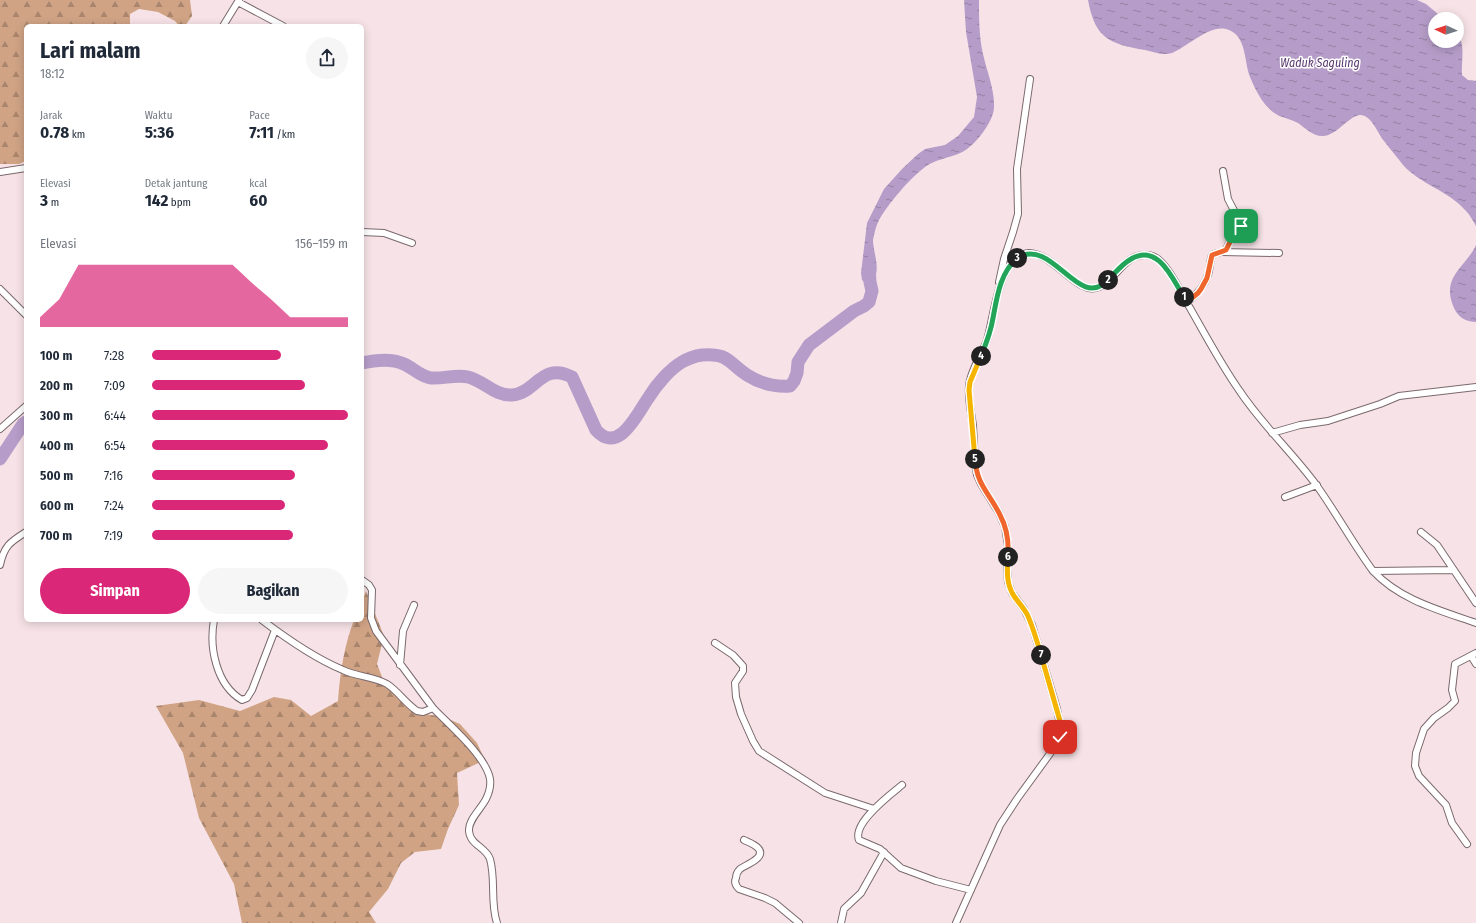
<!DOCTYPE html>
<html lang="id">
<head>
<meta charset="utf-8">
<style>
	:root { --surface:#fff; --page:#f6f6f7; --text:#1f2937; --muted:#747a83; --accent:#db2777 }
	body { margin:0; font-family:"Fira Sans Condensed",sans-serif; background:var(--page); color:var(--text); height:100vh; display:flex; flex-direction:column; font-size:15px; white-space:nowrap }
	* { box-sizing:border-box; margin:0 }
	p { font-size:13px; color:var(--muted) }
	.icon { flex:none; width:22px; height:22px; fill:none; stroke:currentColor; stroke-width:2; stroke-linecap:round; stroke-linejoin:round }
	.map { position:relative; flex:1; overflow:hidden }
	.side { position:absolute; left:24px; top:24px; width:340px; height:598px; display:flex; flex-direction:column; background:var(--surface); border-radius:6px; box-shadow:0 2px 10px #0003 }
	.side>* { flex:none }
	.needle { width:26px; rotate:274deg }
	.controls { position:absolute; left:1428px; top:12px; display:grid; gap:8px }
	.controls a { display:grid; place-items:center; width:36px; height:36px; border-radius:50%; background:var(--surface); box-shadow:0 2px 10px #0003; font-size:20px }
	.pin { position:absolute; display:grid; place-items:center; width:34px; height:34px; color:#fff; margin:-17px; border-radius:8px; box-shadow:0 2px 6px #0006 }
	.km { position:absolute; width:20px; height:20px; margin:-10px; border-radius:50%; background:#222; color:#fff; font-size:11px; line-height:20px; text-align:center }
	.round { display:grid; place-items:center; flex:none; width:42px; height:42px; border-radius:21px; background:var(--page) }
	.overview { display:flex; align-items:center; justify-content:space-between; height:68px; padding:0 16px }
	h1 { font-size:22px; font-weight:700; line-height:30px }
	.figures { display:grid; grid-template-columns:repeat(3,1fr); gap:6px; height:68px; padding:4px 16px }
	.figures div { display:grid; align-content:center }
	.figures b { font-size:17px; font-weight:700 }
	.figures small { font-size:11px; font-weight:400 }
	.figures p { font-size:11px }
	.chart { height:112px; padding:8px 16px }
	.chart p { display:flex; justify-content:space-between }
	.chart svg { width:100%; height:72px; margin-top:4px; fill:var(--accent); opacity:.7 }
	.primary-button { display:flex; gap:8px; margin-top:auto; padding:8px 16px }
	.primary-button a { flex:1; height:46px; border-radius:24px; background:var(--accent); color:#fff; font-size:16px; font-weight:700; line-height:46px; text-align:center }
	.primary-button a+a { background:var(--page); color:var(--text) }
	ul { padding:0 16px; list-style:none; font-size:13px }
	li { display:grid; grid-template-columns:64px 48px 1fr; align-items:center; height:30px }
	li i { height:10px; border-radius:5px; background:var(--accent) }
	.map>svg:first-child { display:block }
	.forest { fill:url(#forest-firs) }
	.water { fill:url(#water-ripples) }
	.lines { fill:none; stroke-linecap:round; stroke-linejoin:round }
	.stream { stroke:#b69dc9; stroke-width:2 }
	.river { stroke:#b69dc9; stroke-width:13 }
	.minor-casing { stroke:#7a696d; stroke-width:8 }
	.minor { stroke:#fff; stroke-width:6 }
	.split-1-casing { stroke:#fff; stroke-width:8 }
	.split-2-casing { stroke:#fff; stroke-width:8 }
	.split-3-casing { stroke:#fff; stroke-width:8 }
	.split-4-casing { stroke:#fff; stroke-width:8 }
	.split-5-casing { stroke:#fff; stroke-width:8 }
	.split-6-casing { stroke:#fff; stroke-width:8 }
	.split-7-casing { stroke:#fff; stroke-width:8 }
	.split-8-casing { stroke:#fff; stroke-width:8 }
	.split-1 { stroke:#f0652b; stroke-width:5 }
	.split-2 { stroke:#22a559; stroke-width:5 }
	.split-3 { stroke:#22a559; stroke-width:5 }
	.split-4 { stroke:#22a559; stroke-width:5 }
	.split-5 { stroke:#f5b400; stroke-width:5 }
	.split-6 { stroke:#f0652b; stroke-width:5 }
	.split-7 { stroke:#f5b400; stroke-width:5 }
	.split-8 { stroke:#f5b400; stroke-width:5 }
	.labels { text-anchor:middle; stroke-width:3; stroke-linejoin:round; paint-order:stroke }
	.water-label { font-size:12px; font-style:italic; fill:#57366e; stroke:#fff }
</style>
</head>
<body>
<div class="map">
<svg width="1476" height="923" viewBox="0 0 1476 923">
	<defs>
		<pattern id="forest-firs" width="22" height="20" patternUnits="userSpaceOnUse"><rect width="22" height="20" fill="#d0a385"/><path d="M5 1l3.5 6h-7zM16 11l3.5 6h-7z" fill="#a9856d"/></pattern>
		<pattern id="water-ripples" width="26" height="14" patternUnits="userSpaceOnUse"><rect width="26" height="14" fill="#b69dc9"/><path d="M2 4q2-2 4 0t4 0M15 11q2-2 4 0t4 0" fill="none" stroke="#9480a3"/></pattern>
	</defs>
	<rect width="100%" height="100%" fill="#f7e3e7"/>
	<path class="forest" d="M 0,0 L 190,0 L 192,16 L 185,26 L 179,26 L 175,21 L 158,12 L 139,9 L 130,14 L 130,26 L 26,26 L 26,161 L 19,164 L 0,164 Z
		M 366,591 L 384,636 L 377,664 L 386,687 L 419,713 L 444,717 L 460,724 L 477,743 L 485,760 L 457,773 L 459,805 L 448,829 L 441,849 L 415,852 L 401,863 L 388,889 L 369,912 L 376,923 L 242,923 L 234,884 L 199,818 L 183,753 L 156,706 L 199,700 L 240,711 L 274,697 L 291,700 L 311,716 L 338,701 C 340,673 344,646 354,620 L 362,620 L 362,601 Z"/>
	<path class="water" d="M 964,0 L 979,0 C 979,18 979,36 983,54 C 987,72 995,90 994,108 C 993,123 973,149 958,154 C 947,158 935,160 925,167 C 909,179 889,203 879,220 C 876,226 874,234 873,240 C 873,252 882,272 872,281 L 864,282 L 862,280 L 861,273 L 867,223 L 884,189 L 902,169 L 918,154 L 925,149 L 945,145 L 958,136 L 974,117 L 977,97 L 966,32 Z
		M 1088,0 L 1417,0 L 1426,4 L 1444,19 L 1435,19 L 1435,41 L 1457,41 L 1457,33 C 1466,45 1461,60 1462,75 L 1468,80 L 1476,81 L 1476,226 C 1473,221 1470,215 1466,211 C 1449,191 1420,184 1403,165 C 1397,157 1390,149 1384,141 C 1378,134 1372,116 1361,115 C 1350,114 1336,137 1322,136 C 1313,136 1305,128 1298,123 C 1291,119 1282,118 1276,114 C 1263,106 1256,91 1250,77 C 1244,62 1247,34 1226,29 C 1209,25 1187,47 1172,53 C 1163,56 1154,52 1145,50 C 1110,44 1095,39 1088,0 Z
		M 1476,245 L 1476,322 C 1466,322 1458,317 1454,308 C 1440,277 1466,267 1476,245 Z"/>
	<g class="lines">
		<path class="stream" d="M 0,452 L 7,448"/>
		<path class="river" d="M 362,363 C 375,360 391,358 404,364 C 413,368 421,377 431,378 C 443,379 456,374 468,377 C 484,381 495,396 512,395 C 535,394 542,361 572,377 L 596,430 C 619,456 638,412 649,397 C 657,384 670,369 682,362 C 689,358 695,356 702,355 C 730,353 728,363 747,375 C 761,384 775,387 790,386 L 794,381 L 797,373 L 798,362 L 809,345 L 854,311 L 864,306 L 869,302 L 872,291 L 870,282 L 869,266
			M 0,459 L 23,424 L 26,422"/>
		<defs>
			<path id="minor" d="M 238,2 L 283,26
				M 223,26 L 239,0
				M 0,172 L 26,168
				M 362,232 L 384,233 L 412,243
				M 1222,252 L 1279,253
				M 999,282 L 1004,259 L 1013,232 L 1018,214 L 1017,169 L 1030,79
				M 0,289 L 26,315
				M 1187,302 C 1198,294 1206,285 1209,271 C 1210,266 1210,261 1212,255 L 1214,254 L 1225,251 L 1234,234 L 1241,226 L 1240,222 L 1228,199 L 1223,171
				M 0,429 L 26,406
				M 1272,433 L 1300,425 L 1328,421 L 1380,404 L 1399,396 L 1476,387
				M 1285,497 L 1317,485
				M 1421,532 L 1437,545 L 1476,603
				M 0,565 C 4,546 10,542 26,532
				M 1373,571 L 1453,570
				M 362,580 L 369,585 L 372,590 L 371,618 L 376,631 L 433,708
				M 214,620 C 209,647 216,685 242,700 L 247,698 L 252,690 L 275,630
				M 262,620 C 287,639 314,658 343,670 C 357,677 373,676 387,684 C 398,691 405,703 417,711 L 423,712 L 433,708 C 449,725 486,756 490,779 C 491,786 489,793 486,799 C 481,809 468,820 469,831 C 470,845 486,847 490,859 C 496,880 490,903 497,923
				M 715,643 L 733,655 L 743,666 L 743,671 L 735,683 L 736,697 L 741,714 L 753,741 L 759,751 L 825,793 L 874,809
				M 1471,656 L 1476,664
				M 400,665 L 403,631 L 414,605
				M 902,785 C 891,794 852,823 859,840 L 880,849 L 901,868 L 936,881 L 971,890
				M 744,840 C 748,842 754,844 758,848 C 767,858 745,865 740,869 C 738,871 736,875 736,878 C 734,882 736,886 739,889 L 765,898 L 775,903 L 799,923
				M 1467,844 L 1452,823 L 1446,805 L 1419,776 L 1415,766 L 1416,753 L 1424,729 L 1434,718 L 1448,708 L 1455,701 L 1452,690 L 1455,664 L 1476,653
				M 841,923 L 844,909 L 861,893 L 884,852
				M 956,923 L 1000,825 L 1017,799 L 1057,744 L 1061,730 L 1057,709 L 1032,625 L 1024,609 L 1012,593 L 1008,582 L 1007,569 L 1008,546 L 1005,527 L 999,513 L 981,484 L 977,475 C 974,459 974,442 973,425 C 971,412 968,399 969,386 C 970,371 982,354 987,340 C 994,318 998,255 1029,253 C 1054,253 1078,297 1099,287 C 1117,279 1124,254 1146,255 C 1151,255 1156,257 1160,261 C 1170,270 1177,285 1183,296 C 1202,328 1218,360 1239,390 C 1262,425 1293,453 1317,486 C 1337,514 1353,544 1373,571 C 1400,600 1439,610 1476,623"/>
		</defs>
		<use href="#minor" class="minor-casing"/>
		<use href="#minor" class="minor"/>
	</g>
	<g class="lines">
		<defs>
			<path id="split-1" d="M 1184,297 L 1187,302 L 1198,293 L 1201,289 L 1207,278 L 1212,255 L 1226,250 L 1234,234 L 1241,226"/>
			<path id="split-2" d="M 1108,280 C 1115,273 1122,264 1131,259 C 1158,243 1172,278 1184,297"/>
			<path id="split-3" d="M 1017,258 C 1053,236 1078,312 1108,280"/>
			<path id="split-4" d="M 981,356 C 986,344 991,331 993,318 C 997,297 1000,273 1017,258"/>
			<path id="split-5" d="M 975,459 L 969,390 L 970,382 L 981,356"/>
			<path id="split-6" d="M 975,459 C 977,486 989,492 1000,515 C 1007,528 1009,542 1008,557"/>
			<path id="split-7" d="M 1008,557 C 1007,570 1006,584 1014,596 C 1018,602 1023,607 1027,614 C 1033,627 1037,641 1041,655"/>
			<path id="split-8" d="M 1041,655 L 1060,721 L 1061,730 L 1060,737"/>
		</defs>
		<use href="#split-1" class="split-1-casing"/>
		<use href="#split-2" class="split-2-casing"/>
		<use href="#split-3" class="split-3-casing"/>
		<use href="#split-4" class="split-4-casing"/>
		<use href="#split-5" class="split-5-casing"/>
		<use href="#split-6" class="split-6-casing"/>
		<use href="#split-7" class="split-7-casing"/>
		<use href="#split-8" class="split-8-casing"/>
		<use href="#split-1" class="split-1"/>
		<use href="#split-2" class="split-2"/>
		<use href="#split-3" class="split-3"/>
		<use href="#split-4" class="split-4"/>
		<use href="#split-5" class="split-5"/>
		<use href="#split-6" class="split-6"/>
		<use href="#split-7" class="split-7"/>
		<use href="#split-8" class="split-8"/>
	</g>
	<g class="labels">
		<g class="water-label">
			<text x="1320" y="67">Waduk Saguling</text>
		</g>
	</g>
</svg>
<div class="controls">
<a><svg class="needle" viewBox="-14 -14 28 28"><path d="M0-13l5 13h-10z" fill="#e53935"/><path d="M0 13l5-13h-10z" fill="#747a83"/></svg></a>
</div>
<div class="pin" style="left:1241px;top:226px;background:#1e9e55"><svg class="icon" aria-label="arrive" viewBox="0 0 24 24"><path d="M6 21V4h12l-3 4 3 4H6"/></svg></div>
<div class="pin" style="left:1060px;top:737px;background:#d93025"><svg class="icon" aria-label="check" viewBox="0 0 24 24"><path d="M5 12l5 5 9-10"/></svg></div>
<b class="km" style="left:1184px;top:297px">1</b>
<b class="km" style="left:1108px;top:280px">2</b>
<b class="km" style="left:1017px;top:258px">3</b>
<b class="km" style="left:981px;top:356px">4</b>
<b class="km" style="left:975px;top:459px">5</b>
<b class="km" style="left:1008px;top:557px">6</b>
<b class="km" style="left:1041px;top:655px">7</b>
<section class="side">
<div class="overview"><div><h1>Lari malam</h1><p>18:12</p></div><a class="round"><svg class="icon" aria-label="share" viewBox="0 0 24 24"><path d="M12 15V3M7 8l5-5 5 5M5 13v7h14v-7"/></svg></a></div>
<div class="figures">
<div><p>Jarak</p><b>0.78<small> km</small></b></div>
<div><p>Waktu</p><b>5:36</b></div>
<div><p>Pace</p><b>7:11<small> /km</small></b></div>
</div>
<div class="figures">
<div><p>Elevasi</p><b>3<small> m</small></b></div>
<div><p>Detak jantung</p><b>142<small> bpm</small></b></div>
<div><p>kcal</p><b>60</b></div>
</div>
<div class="chart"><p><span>Elevasi</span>156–159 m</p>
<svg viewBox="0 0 160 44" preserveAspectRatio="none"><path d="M0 44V38L10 27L20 6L30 6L40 6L50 6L60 6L70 6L80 6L90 6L100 6L110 17L120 27L130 38L140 38L150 38L160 38V44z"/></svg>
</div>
<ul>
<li><b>100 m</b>7:28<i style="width:66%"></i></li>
<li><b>200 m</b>7:09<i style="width:78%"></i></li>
<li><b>300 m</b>6:44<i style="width:100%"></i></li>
<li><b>400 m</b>6:54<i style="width:90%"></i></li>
<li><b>500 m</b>7:16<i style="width:73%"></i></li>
<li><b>600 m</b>7:24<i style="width:68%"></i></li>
<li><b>700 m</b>7:19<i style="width:72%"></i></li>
</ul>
<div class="primary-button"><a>Simpan</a><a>Bagikan</a></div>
</section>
</div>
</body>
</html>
